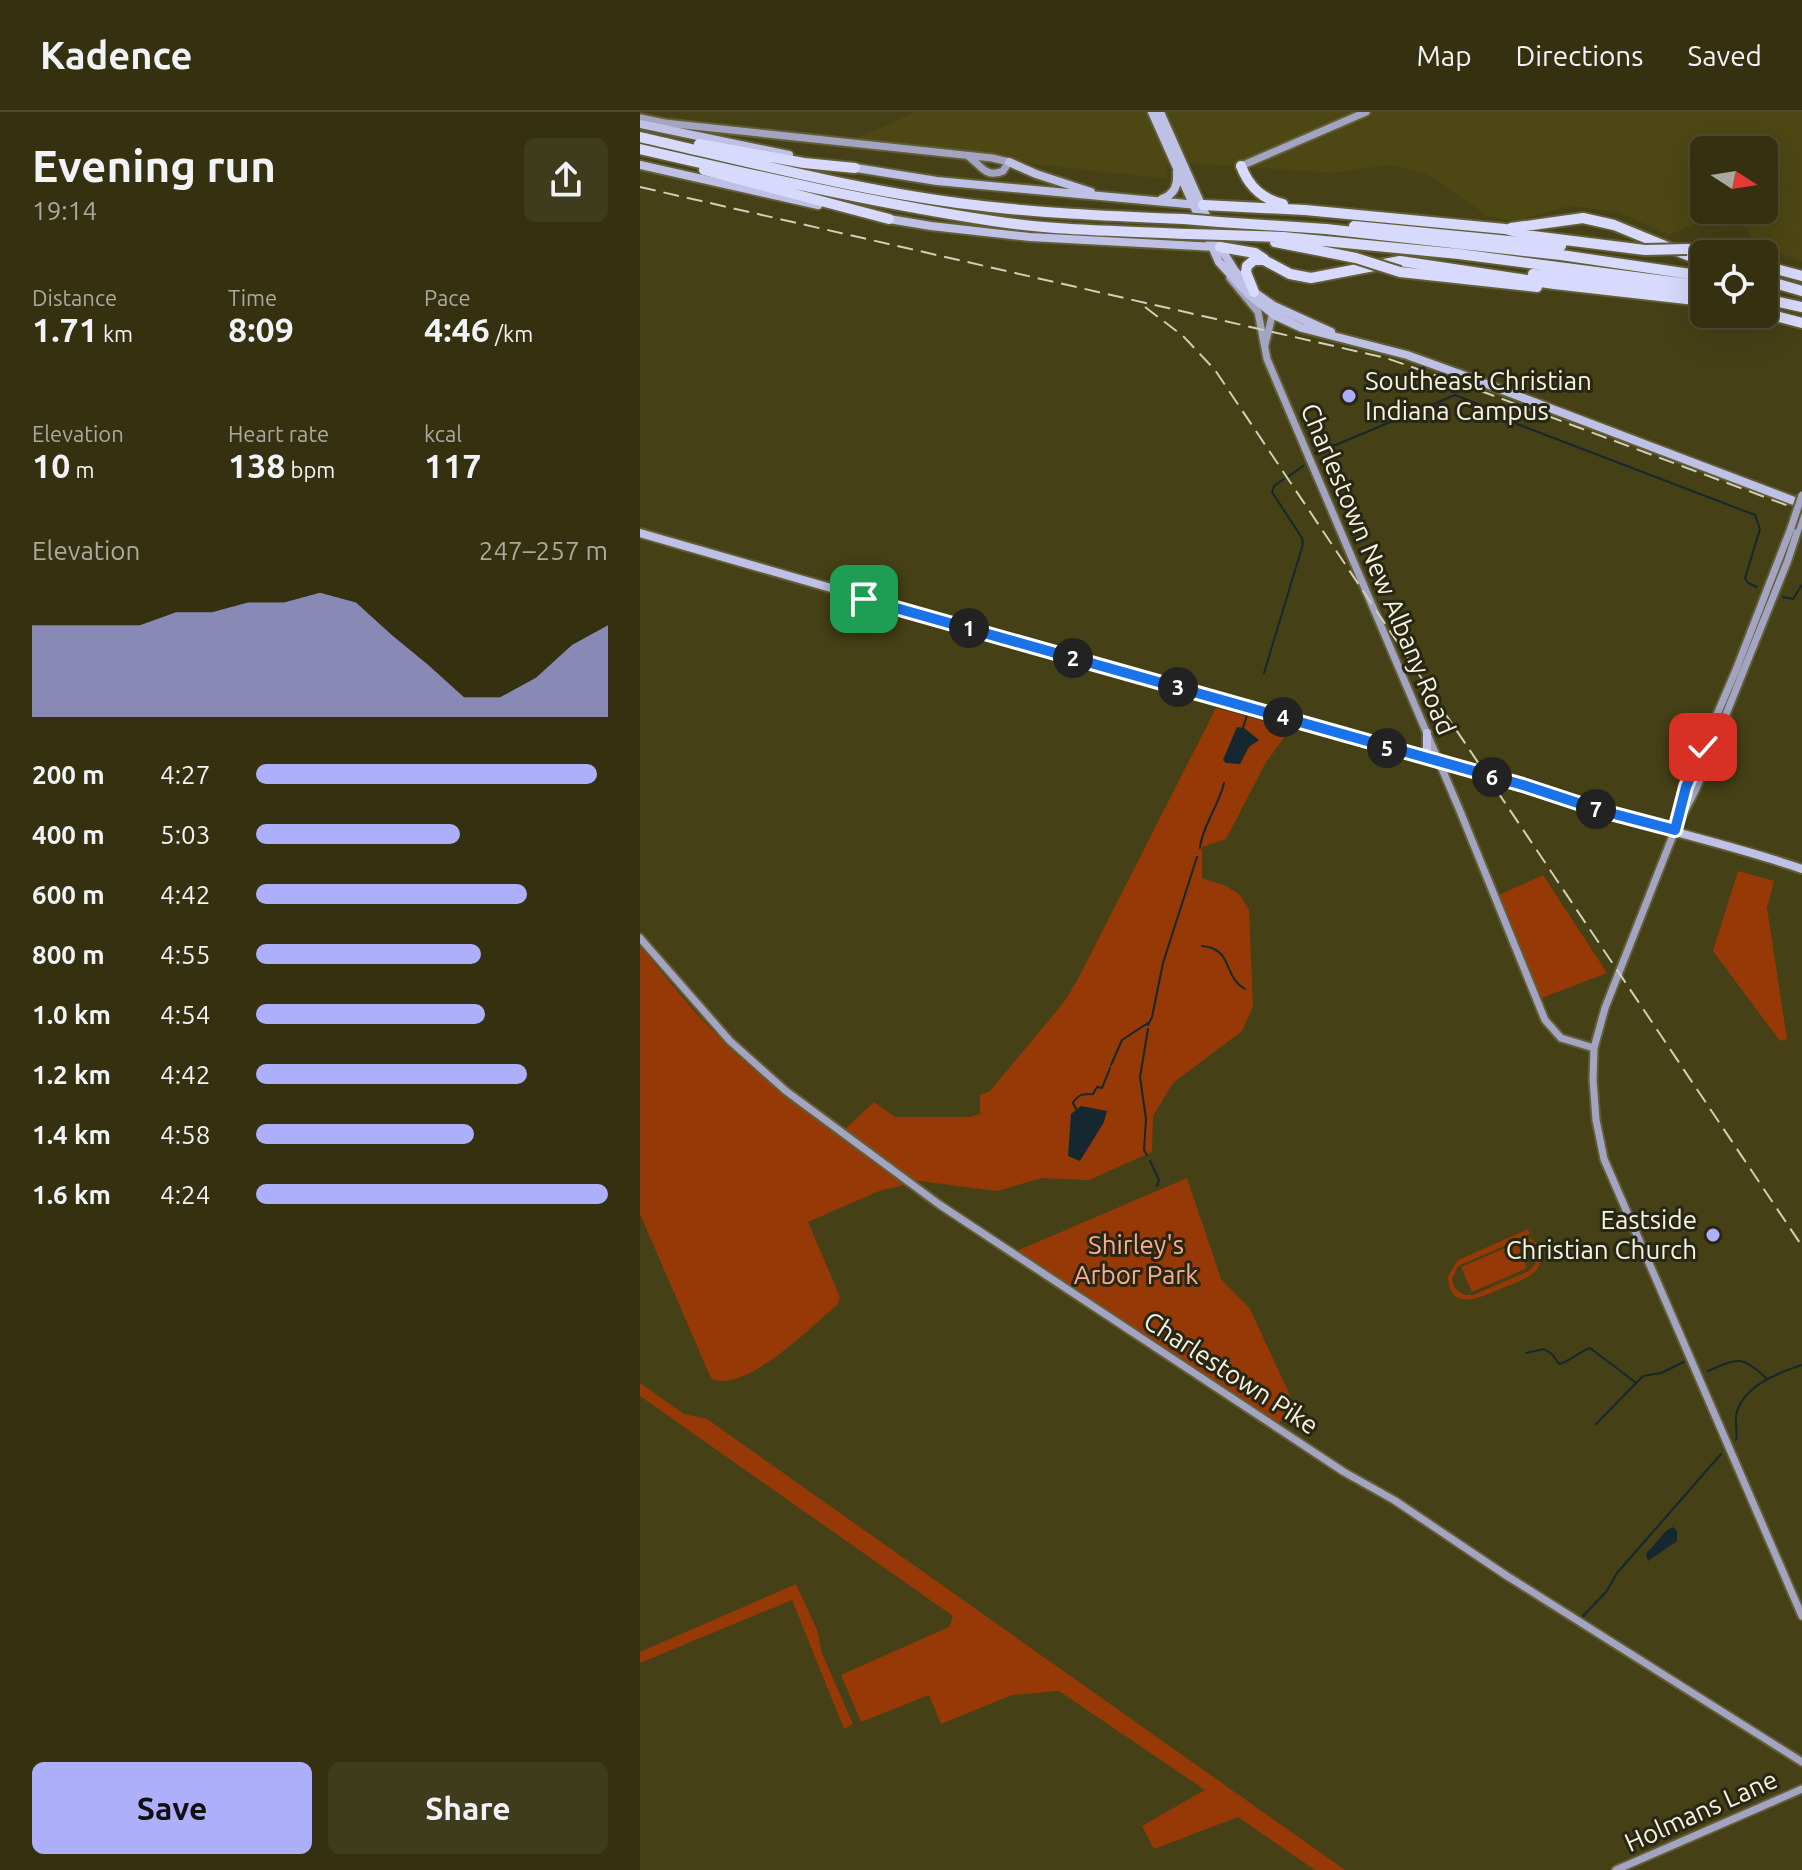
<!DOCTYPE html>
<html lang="en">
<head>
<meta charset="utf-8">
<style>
	:root { --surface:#343010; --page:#3f3c1e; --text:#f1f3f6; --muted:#a9a99f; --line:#4e4b30; --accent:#adaffb }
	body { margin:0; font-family:Ubuntu,sans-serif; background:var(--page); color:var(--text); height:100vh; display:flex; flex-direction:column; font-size:30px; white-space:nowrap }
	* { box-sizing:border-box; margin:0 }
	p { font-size:26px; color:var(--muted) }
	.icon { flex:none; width:44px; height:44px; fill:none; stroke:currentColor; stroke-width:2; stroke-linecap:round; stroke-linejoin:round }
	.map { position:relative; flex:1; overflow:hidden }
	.sheet { display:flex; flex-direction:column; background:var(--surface); width:640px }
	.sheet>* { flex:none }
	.needle { width:52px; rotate:102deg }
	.buttons { position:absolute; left:1050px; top:24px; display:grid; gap:16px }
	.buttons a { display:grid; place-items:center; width:88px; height:88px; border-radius:12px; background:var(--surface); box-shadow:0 8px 32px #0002,0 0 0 2px var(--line); font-size:40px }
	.pin { position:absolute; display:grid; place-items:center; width:68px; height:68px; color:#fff; margin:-34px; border-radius:16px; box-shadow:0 4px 12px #0006 }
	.km { position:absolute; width:40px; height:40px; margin:-20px; border-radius:50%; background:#222; color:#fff; font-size:22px; line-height:40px; text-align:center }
	.round { display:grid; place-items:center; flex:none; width:84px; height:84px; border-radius:12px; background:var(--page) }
	.overview { display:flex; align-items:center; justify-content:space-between; height:136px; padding:0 32px }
	h1 { font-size:44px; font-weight:600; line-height:60px }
	.metrics { display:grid; grid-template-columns:repeat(3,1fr); gap:12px; height:136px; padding:8px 32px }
	.metrics div { display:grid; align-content:center }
	.metrics b { font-size:34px; font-weight:600 }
	.metrics small { font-size:22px; font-weight:400 }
	.metrics p { font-size:22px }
	.chart { height:224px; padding:16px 32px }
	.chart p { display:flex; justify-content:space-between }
	.chart svg { width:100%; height:144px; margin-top:8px; fill:var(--accent); opacity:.7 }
	.cta { display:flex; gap:16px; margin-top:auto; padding:16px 32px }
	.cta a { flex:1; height:92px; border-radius:12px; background:var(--accent); color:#111; font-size:32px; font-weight:600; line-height:92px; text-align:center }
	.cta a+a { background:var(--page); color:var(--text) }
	ul { padding:0 32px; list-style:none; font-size:26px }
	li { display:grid; grid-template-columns:128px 96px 1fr; align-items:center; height:60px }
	li i { height:20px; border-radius:10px; background:var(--accent) }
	header { display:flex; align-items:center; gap:48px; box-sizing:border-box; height:112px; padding:0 40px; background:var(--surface); border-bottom:2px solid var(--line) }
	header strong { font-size:38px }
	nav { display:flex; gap:44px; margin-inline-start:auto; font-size:28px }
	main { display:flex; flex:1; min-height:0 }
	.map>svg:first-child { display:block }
	.built { fill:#4d4714 }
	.green { fill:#973906; fill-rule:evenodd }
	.water { fill:#15282f }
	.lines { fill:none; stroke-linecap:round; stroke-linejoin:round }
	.stream { stroke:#15282f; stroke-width:2 }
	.secondary-casing { stroke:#615d36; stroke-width:11 }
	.primary-casing { stroke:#615d36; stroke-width:12 }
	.highway-casing { stroke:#615d36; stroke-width:14 }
	.secondary { stroke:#a3a4c1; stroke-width:7 }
	.primary { stroke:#bec0e5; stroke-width:8 }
	.highway { stroke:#d8dafd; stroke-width:10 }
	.rail { stroke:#d1cfb4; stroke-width:2; stroke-dasharray:16 8; stroke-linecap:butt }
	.secondary-bridge-casing { stroke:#615d36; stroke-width:11; stroke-linecap:butt }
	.highway-bridge-casing { stroke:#615d36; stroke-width:14; stroke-linecap:butt }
	.secondary-bridge { stroke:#a3a4c1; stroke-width:7 }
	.highway-bridge { stroke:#d8dafd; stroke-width:10 }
	.route-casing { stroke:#fff; stroke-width:16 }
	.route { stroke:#1a73e8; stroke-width:10 }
	.poi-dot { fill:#adaffb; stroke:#282615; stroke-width:3 }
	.labels { text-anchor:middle; stroke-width:6; stroke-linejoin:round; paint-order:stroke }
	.poi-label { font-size:26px; fill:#f6f4dd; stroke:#282615; text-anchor:start }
	.street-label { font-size:26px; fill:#f6f4dd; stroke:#282615 }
	.park-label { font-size:26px; fill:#fbae8f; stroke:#282615 }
</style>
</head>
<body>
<header>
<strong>Kadence</strong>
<nav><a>Map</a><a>Directions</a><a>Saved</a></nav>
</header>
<main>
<section class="sheet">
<div class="overview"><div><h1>Evening run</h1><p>19:14</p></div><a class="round"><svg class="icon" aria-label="share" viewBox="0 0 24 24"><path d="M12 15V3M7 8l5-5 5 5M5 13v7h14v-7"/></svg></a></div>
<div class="metrics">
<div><p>Distance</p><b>1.71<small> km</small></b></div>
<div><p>Time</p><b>8:09</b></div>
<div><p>Pace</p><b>4:46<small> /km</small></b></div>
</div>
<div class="metrics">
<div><p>Elevation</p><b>10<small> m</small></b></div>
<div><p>Heart rate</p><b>138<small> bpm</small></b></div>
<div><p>kcal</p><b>117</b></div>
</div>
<div class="chart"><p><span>Elevation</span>247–257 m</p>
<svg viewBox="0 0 160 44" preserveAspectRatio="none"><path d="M0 44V16L10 16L20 16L30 16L40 12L50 12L60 9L70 9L80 6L90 9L100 19L110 28L120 38L130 38L140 32L150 22L160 16V44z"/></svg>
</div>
<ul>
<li><b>200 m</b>4:27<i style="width:97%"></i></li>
<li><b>400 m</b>5:03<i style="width:58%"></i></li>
<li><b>600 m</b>4:42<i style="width:77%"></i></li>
<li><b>800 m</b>4:55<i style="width:64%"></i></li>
<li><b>1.0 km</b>4:54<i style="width:65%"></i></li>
<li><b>1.2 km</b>4:42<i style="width:77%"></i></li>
<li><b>1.4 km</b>4:58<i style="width:62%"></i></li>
<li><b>1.6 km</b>4:24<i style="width:100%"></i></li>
</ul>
<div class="cta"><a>Save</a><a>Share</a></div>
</section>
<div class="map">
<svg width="1162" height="1758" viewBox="0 0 1162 1758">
	<rect width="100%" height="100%" fill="#454016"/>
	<path class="built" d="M 276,0 L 1162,0 L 1162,149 L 1114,134 L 1099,98 L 1124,98 L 1124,38 L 1064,38 L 1064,98 L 1087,98 L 1029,123 L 978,100 L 928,94 L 877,109 L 849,105 L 787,62 L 749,53 L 694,61 L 528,50 L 527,67 L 393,52 L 364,43 L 210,29 Z"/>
	<path class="green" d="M 576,596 L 645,615 L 646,623 L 625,652 L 586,727 L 562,735 L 562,766 L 586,774 L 600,783 L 609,798 L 613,894 L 602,919 L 533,971 L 513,1004 L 512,1040 L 449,1068 L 402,1066 L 357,1079 L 279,1069 L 239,1079 L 168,1110 L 200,1185 L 197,1193 C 172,1214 103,1284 71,1266 L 0,1102 L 0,834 L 54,899 L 97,943 L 200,1022 L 234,990 L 255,1005 L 330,1005 L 340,1002 L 340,983 L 350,979 L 424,890 L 438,867 Z
		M 1098,759 L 1134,769 L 1127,796 L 1147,927 L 1140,929 L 1073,839 Z
		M 903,763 L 967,861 L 899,887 L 859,783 Z
		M 547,1066 L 581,1167 L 610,1197 L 659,1303 L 636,1311 L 374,1140 Z
		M 888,1117 L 890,1122 L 886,1124 C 894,1128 900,1133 901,1143 C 903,1164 876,1170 860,1177 C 840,1186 809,1200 808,1164 L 818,1148 ZM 878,1128 L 889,1131 L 896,1140 L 895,1152 L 889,1159 L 833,1183 C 822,1184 814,1179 812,1167 L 818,1154 Z
		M 877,1131 L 887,1156 L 832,1180 L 821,1155 Z
		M 0,1271 L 44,1302 L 67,1307 L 705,1758 L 675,1758 L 598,1705 L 514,1737 L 502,1714 L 565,1678 L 419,1579 L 372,1583 L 301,1612 L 289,1583 L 221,1610 L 201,1563 L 309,1515 L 313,1504 L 0,1284 Z
		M 156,1472 L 178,1520 L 181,1539 L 213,1612 L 204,1617 L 152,1488 L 0,1551 L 0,1540 Z"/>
	<path class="water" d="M 597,615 L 604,616 L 619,628 L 609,635 L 600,652 L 586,651 L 583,648 Z
		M 441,994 L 467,999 L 464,1010 L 440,1049 L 428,1044 L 431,1002 Z
		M 1033,1415 L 1037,1419 L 1037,1429 L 1008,1449 L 1006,1442 L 1026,1419 Z"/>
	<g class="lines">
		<path class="stream" d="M 674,342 L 815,283 L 866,303 L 877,312 L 1115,403 L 1120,417 L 1105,466 L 1108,471 L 1117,475
			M 649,364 L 663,354
			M 1143,485 L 1153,487 L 1162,473
			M 624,561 L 663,432 L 662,426 L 632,380 L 634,374 L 644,367
			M 603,616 L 607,603
			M 560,736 C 562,715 579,693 584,671
			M 562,834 C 594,837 582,864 605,877
			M 508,913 L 512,905 L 523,851 L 557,745
			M 471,953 L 482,928 L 508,911
			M 437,999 L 433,991 C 438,982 443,982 453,982 L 457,975 L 462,976 L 470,956
			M 507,1043 L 504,1038 L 506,1007 L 500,965 L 508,917
			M 510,1049 L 519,1068 L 517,1074
			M 886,1241 L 904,1237 L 912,1242 L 919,1252 C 931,1249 938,1240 950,1236 L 995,1270
			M 1068,1259 C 1098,1246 1101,1243 1126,1266
			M 956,1312 L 1003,1264 L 1021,1261 L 1044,1250
			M 1096,1328 C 1098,1321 1095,1312 1096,1304 C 1101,1275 1137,1261 1162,1253
			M 940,1507 L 966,1480 L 977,1461 L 1081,1342"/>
		<defs>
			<path id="secondary" d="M 0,6 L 25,11 L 352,46 L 369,50 L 363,59 C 346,67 341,53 328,44
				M 601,54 L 726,0
				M 590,166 L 618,200 L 627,247 L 820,699 L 905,908 L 921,926 L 954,936
				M 625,233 L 633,200
				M 1162,405 L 1148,448 L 1056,677 L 1035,718 L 965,896 L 954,936 L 953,968 L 956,1008 L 964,1047 L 1162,1504
				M 1038,704 L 1046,675 L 1096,558 L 1151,416
				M 0,826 L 90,929 L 146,979 L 300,1093 L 704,1360 L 754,1388 L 867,1464 L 1162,1650
				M 976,1758 L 1162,1677"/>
			<path id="primary" d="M 512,0 L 579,150 L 609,183 L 634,203 L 662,216 L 767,243 L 828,265 L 1162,392
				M 520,0 L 580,135 L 595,159 L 614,180 L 634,194 L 691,220
				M 0,12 L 149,43
				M 369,50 L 396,62 L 451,80
				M 0,53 L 178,93
				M 210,55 L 297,69 L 558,93
				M 522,87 C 535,82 538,73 537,60
				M 243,106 L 291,114 L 390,125 L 576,135
				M 0,421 L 788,648 C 847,661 903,682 960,699 C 1027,719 1096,734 1162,757
				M 776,645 L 787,638 L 787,621"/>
			<path id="highway" d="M 0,25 C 105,49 211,77 318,91 C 393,101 468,104 544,107
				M 59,32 L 164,51 L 215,56
				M 0,37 C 117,64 234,91 353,109 C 418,119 484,119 548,122
				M 601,54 C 609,75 622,87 643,92
				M 64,58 L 249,107
				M 563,93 L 665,98 L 865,117 L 893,124 L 1005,138
				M 579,110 L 686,117 L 921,143 L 1064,164
				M 714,114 L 921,134
				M 871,116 L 943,106 L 974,113 L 1064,150
				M 584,123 L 643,125 L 819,142 L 1064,174
				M 635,130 L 716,146
				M 580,135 L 615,141 L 624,147
				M 1047,137 L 1086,142
				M 1124,154 L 1162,164
				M 760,160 L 897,175
				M 893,162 L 1060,180
				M 1124,168 L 1162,179
				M 614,180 L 606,160 L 607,154 L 614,148 L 624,148 L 650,162 L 671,166 L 760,149 L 914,172 L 1064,189
				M 1124,187 L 1162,195
				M 1124,201 L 1162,211"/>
		</defs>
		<use href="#secondary" class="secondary-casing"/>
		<use href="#primary" class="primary-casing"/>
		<use href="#highway" class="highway-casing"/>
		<use href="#secondary" class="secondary"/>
		<use href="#primary" class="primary"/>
		<use href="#highway" class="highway"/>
		<path class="rail" d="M 0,75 L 746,246 L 849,282 L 1162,399
			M 505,195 L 543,224 L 575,258 L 1162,1134"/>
		<defs>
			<path id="secondary-bridge" d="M 1151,416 L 1162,383"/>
			<path id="highway-bridge" d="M 544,107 L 579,110
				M 548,122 L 584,123
				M 1005,138 L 1047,137
				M 716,146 L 760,160"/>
		</defs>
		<use href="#secondary-bridge" class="secondary-bridge-casing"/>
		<use href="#highway-bridge" class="highway-bridge-casing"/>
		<use href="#secondary-bridge" class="secondary-bridge"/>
		<use href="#highway-bridge" class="highway-bridge"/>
	</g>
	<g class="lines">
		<defs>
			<path id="route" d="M 224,487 L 883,673 L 959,698 L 1035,718 L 1046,675 L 1063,635"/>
		</defs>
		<use href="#route" class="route-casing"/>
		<use href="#route" class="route"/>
	</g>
	<g class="poi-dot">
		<circle cx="709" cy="284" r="8"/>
		<circle cx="1073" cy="1123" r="8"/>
	</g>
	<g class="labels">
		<g class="poi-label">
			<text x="725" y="278">Southeast Christian<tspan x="725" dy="30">Indiana Campus</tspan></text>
			<text x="1057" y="1117" text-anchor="end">Eastside<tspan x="1057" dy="30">Christian Church</tspan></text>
		</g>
		<g class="street-label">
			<text transform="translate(738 457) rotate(67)" y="9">Charlestown New Albany Road</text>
			<text transform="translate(591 1261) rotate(33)" y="9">Charlestown Pike</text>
			<text transform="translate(1061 1699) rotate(-24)" y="9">Holmans Lane</text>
		</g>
		<g class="park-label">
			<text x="496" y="1142">Shirley's<tspan x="496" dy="30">Arbor Park</tspan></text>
		</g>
	</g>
</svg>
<div class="buttons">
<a><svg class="needle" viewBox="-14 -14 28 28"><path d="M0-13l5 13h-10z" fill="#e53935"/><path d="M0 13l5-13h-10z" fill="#a9a99f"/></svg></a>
<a><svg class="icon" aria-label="locate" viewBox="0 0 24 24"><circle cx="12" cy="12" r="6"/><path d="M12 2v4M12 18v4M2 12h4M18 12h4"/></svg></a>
</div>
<div class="pin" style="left:224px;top:487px;background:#1e9e55"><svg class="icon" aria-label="arrive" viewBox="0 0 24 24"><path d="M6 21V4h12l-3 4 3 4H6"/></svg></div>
<div class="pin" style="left:1063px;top:635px;background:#d93025"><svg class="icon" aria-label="check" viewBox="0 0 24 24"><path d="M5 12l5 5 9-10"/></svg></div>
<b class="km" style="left:329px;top:516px">1</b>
<b class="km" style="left:433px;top:546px">2</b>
<b class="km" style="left:538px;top:575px">3</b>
<b class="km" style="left:643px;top:605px">4</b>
<b class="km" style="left:747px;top:636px">5</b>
<b class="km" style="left:852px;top:665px">6</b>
<b class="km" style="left:956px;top:697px">7</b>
</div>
</main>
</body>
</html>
